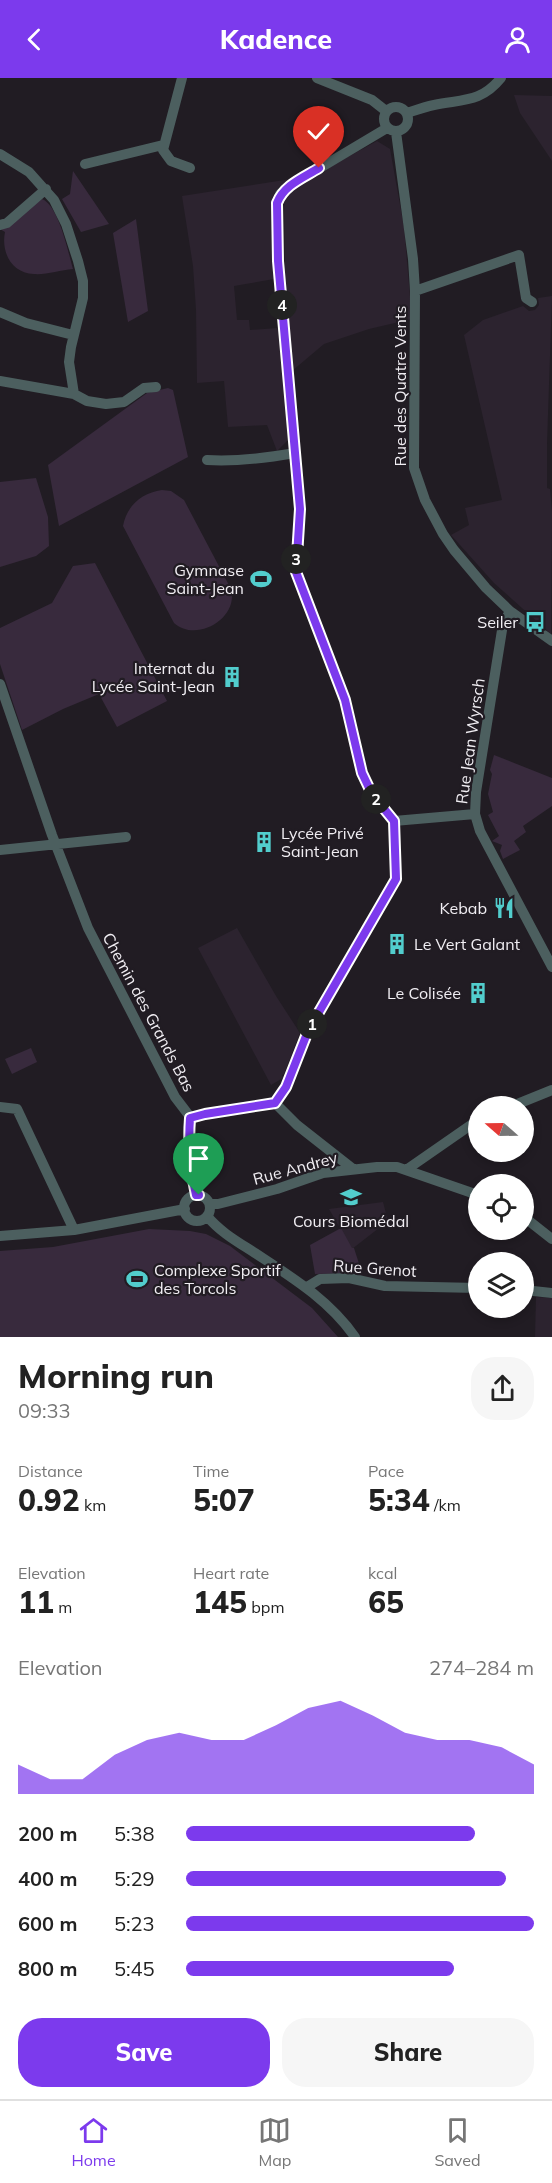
<!DOCTYPE html>
<html lang="en">
<head>
<meta charset="utf-8">
<style>
	:root { --surface:#fff; --page:#f6f6f6; --text:#222; --muted:#767676; --line:#e0e0e0; --accent:#7c3aed }
	body { margin:0; font-family:Mulish,sans-serif; background:var(--page); color:var(--text); height:100vh; display:flex; flex-direction:column; font-size:22px; white-space:nowrap }
	* { box-sizing:border-box; margin:0 }
	p { font-size:20px; color:var(--muted) }
	.icon { flex:none; width:33px; height:33px; fill:none; stroke:currentColor; stroke-width:2; stroke-linecap:round; stroke-linejoin:round }
	.map { position:relative; height:1259px; overflow:hidden }
	.sheet { display:flex; flex-direction:column; background:var(--surface); flex:1 }
	.sheet>* { flex:none }
	.needle { width:39px; rotate:290deg }
	.buttons { position:absolute; left:468px; top:1018px; display:grid; gap:12px }
	.buttons a { display:grid; place-items:center; width:66px; height:66px; border-radius:50%; background:var(--surface); box-shadow:0 3px 9px #0003; font-size:30px }
	.pin { position:absolute; display:grid; place-items:center; width:51px; height:51px; color:#fff; margin:-62px -26px; border-radius:50% 50% 50% 0; rotate:-45deg; box-shadow:0 0 6px #0007 }
	.pin .icon { rotate:45deg }
	.km { position:absolute; width:30px; height:30px; margin:-15px; border-radius:50%; background:#222; color:#fff; font-size:16px; line-height:30px; text-align:center }
	.round { display:grid; place-items:center; flex:none; width:63px; height:63px; border-radius:24px; background:var(--page) }
	.summary { display:flex; align-items:center; justify-content:space-between; height:102px; padding:0 18px }
	h1 { font-size:33px; font-weight:800; line-height:45px }
	.stats { display:grid; grid-template-columns:repeat(3,1fr); gap:9px; height:102px; padding:6px 18px }
	.stats div { display:grid; align-content:center }
	.stats b { font-size:30px; font-weight:800 }
	.stats small { font-size:16px; font-weight:400 }
	.stats p { font-size:16px }
	.chart { height:168px; padding:12px 18px }
	.chart p { display:flex; justify-content:space-between }
	.chart svg { width:100%; height:108px; margin-top:6px; fill:var(--accent); opacity:.7 }
	.action { display:flex; gap:12px; margin-top:auto; padding:12px 18px }
	.action a { flex:1; height:69px; border-radius:24px; background:var(--accent); color:#fff; font-size:24px; font-weight:800; line-height:69px; text-align:center }
	.action a+a { background:var(--page); color:var(--text) }
	ul { padding:0 18px; list-style:none; font-size:20px }
	li { display:grid; grid-template-columns:96px 72px 1fr; align-items:center; height:45px }
	li i { height:15px; border-radius:8px; background:var(--accent) }
	header { display:flex; justify-content:space-between; align-items:center; height:78px; padding:0 18px; background:var(--accent); color:#fff; font-size:27px; font-weight:800 }
	.menu { display:flex; justify-content:space-around; align-items:center; height:84px; border-top:2px solid var(--line); background:var(--surface); font-size:16px; color:var(--muted) }
	.menu a { display:grid; justify-items:center; gap:3px }
	.menu .on { color:var(--accent) }
	.map>svg:first-child { display:block }
	.built { fill:#2c232f }
	.green { fill:#382a3d }
	.lines { fill:none; stroke-linecap:round; stroke-linejoin:round }
	.street { stroke:#4c5f5f; stroke-width:10 }
	.route-casing { stroke:#fff; stroke-width:12 }
	.route { stroke:#7c3aed; stroke-width:8 }
	.labels { text-anchor:middle; stroke-width:4.5; stroke-linejoin:round; paint-order:stroke }
	.street-label { font-size:16px; fill:#f1eef3; stroke:#211c23 }
	.poi-label { font-size:16px; fill:#f1eef3; stroke:#211c23; text-anchor:end }
</style>
</head>
<body>
<header><svg class="icon" aria-label="back" viewBox="0 0 24 24"><path d="M15 5l-7 7 7 7"/></svg>Kadence<svg class="icon" aria-label="person" viewBox="0 0 24 24"><circle cx="12" cy="8" r="4"/><path d="M4 21q1-7 8-7t8 7"/></svg></header>
<div class="map">
<svg width="552" height="1259" viewBox="0 0 552 1259">
	<rect width="100%" height="100%" fill="#211c23"/>
	<path class="built" d="M 514,17 L 552,18 L 552,83 L 520,35 Z
		M 377,63 L 390,71 L 404,149 L 412,241 L 369,251 L 324,266 L 292,293 L 285,215 L 284,118 L 291,110 Z
		M 300,97 L 279,109 L 271,123 L 274,201 L 234,208 L 237,242 L 249,242 L 250,252 L 278,250 L 288,362 L 277,373 L 267,347 L 228,349 L 224,303 L 197,305 L 196,232 L 193,188 L 182,118 L 291,101 Z
		M 552,218 L 547,366 L 547,410 L 550,411 L 552,434 L 551,556 L 494,505 L 451,457 L 469,447 L 465,430 L 502,422 L 464,257 L 483,242 L 523,228 L 529,233 L 535,232 L 539,227 L 538,220 Z
		M 237,850 L 276,918 L 300,955 L 284,996 L 282,997 L 283,1000 L 271,1007 L 198,870 Z
		M 383,1124 L 388,1143 L 352,1171 L 329,1131 Z
		M 536,1219 L 552,1220 L 552,1259 L 535,1259 Z"/>
	<path class="green" d="M 73,93 L 109,146 L 81,154 L 62,121 L 70,116 Z
		M 42,121 C 59,128 68,174 73,191 C 60,192 46,197 34,196 C 11,195 1,174 5,154 L 0,151 Z
		M 136,141 L 148,233 L 128,244 L 113,155 Z
		M 168,310 L 173,312 L 188,379 L 59,448 L 48,387 L 147,315 Z
		M 36,400 L 48,439 L 49,468 L 36,478 L 0,489 L 0,404 Z
		M 162,412 L 171,413 L 184,422 L 231,511 C 239,541 196,565 174,545 L 123,448 C 127,427 142,415 162,412 Z
		M 95,485 L 167,623 L 117,649 L 99,616 L 63,631 L 22,652 L 0,586 L 0,550 L 52,525 L 73,488 Z
		M 494,677 L 552,700 L 552,728 L 523,748 L 526,754 L 514,763 L 520,772 L 503,781 L 500,773 L 502,767 L 492,763 L 499,758 L 488,737 L 493,734 L 488,716 L 492,696 L 490,692 Z
		M 31,970 L 37,984 L 12,996 L 5,981 Z
		M 341,1150 L 352,1170 L 354,1170 L 362,1195 L 315,1196 L 310,1167 Z
		M 149,1151 L 190,1153 L 206,1156 L 230,1168 L 312,1230 L 338,1259 L 0,1259 L 0,1173 L 53,1169 Z"/>
	<g class="lines">
		<path class="street" d="M 182,0 L 163,72 L 171,83 L 190,90
			M 317,0 L 372,22 L 386,33
			M384 41a12 12 0 1 1 24 0a12 12 0 1 1-24 0Z
			M 407,35 C 416,32 424,29 434,27 C 462,21 481,25 501,0
			M 387,50 L 288,109 L 280,116 L 277,125 L 278,183 L 300,431 L 296,494 L 345,622 L 362,695 L 372,716 L 394,743
			M 396,54 L 413,181 L 415,213 L 414,390 L 425,422 L 443,456 L 454,472 L 486,510 L 510,533 L 552,563
			M 0,76 L 29,94 L 54,122 L 66,146 L 78,183 L 83,203 L 83,220 L 71,269 L 69,284 L 74,316
			M 85,86 L 163,67
			M 0,147 L 7,145 L 46,111
			M 415,213 L 519,177 L 526,220 L 532,224
			M 0,234 L 26,245 L 73,257
			M 0,303 L 74,316 L 87,323 L 106,326 L 124,324 L 144,310 L 156,309
			M 207,382 C 237,384 266,380 295,375
			M 510,533 L 503,546 L 476,714 L 475,736 L 480,753 L 552,889
			M 0,606 L 52,757 L 88,850 L 175,1019 L 191,1040 L 188,1067 L 196,1117
			M 394,743 L 475,736
			M 0,772 L 126,759
			M 275,1025 L 286,1009 L 308,953 L 396,801 L 394,743
			M 275,1025 L 297,1047 L 353,1091
			M 0,1029 L 17,1031 L 74,1152
			M 510,1029 L 552,1012
			M 191,1040 L 205,1036 L 275,1025
			M 406,1092 L 478,1042
			M184 1130a13 13 0 1 1 26 0a13 13 0 1 1-26 0Z
			M 210,1126 L 218,1126 L 277,1111 L 323,1095 L 377,1089 L 397,1089 L 478,1117
			M 207,1138 C 220,1154 238,1164 255,1175 C 293,1200 329,1222 355,1259
			M 524,1139 L 552,1161
			M 0,1158 L 74,1152 L 185,1131
			M 307,1209 L 320,1201 L 349,1200 L 385,1208 L 478,1210
			M 524,1212 L 552,1215"/>
	</g>
	<g class="lines">
		<defs>
			<path id="route" d="M 199,1117 L 196,1117 C 190,1091 188,1067 190,1040 L 205,1036 L 275,1025 L 286,1009 L 308,953 L 396,801 L 394,743 L 372,716 L 362,695 L 345,622 L 296,494 L 300,431 L 278,183 L 277,125 C 284,107 303,100 319,90"/>
		</defs>
		<use href="#route" class="route-casing"/>
		<use href="#route" class="route"/>
	</g>
	<defs>
		<symbol id="stadium-bare" viewBox="-9 -9 18 18"><path d="M0-5a6.5 5 0 1 0 0 10a6.5 5 0 1 0 0-10ZM-3.5-1.8h7v3.6h-7Z" fill="#52cdcd" stroke="#211c23" stroke-width="2.5" paint-order="stroke"/></symbol>
		<symbol id="bus-bare" viewBox="-9 -9 18 18"><path d="M-5-6H5V4H4V6H2V4H-2V6H-4V4H-5ZM-3.5-4V0h7V-4ZM-3.5 1.2v1.5H-2V1.2ZM2 1.2v1.5H3.5V1.2Z" fill="#52cdcd" stroke="#211c23" stroke-width="2.5" paint-order="stroke"/></symbol>
		<symbol id="building-bare" viewBox="-9 -9 18 18"><path d="M-4-6H4V6H1V3H-1V6H-4ZM-2.5-4.3h1.7v1.8h-1.7ZM.8-4.3h1.7v1.8H.8ZM-2.5-1h1.7V.8h-1.7ZM.8-1h1.7V.8H.8Z" fill="#52cdcd" stroke="#211c23" stroke-width="2.5" paint-order="stroke"/></symbol>
		<symbol id="restaurant-bare" viewBox="-9 -9 18 18"><path d="M-5-6h1v4h1v-4h1v4h1v-4h1v5L-1.5 .5V6h-2V.5L-5-1ZM5-6V6H3V1.5H1.5Q1.5-4 5-6Z" fill="#52cdcd" stroke="#211c23" stroke-width="2.5" paint-order="stroke"/></symbol>
		<symbol id="university-bare" viewBox="-9 -9 18 18"><path d="M0-5L7-2L0 1L-7-2ZM-4 1L0 2.5L4 1V4Q0 6-4 4Z" fill="#52cdcd" stroke="#211c23" stroke-width="2.5" paint-order="stroke"/></symbol>
	</defs>
	<g fill-rule="evenodd">
		<use href="#stadium-bare" x="246" y="486" width="30" height="30"/>
		<use href="#bus-bare" x="520" y="529" width="30" height="30"/>
		<use href="#building-bare" x="217" y="584" width="30" height="30"/>
		<use href="#building-bare" x="249" y="749" width="30" height="30"/>
		<use href="#restaurant-bare" x="489" y="815" width="30" height="30"/>
		<use href="#building-bare" x="382" y="851" width="30" height="30"/>
		<use href="#building-bare" x="463" y="900" width="30" height="30"/>
		<use href="#university-bare" x="336" y="1104" width="30" height="30"/>
		<use href="#stadium-bare" x="122" y="1186" width="30" height="30"/>
	</g>
	<g class="labels">
		<g class="street-label">
			<text transform="translate(400 308) rotate(-90)" y="6">Rue des Quatre Vents</text>
			<text transform="translate(470 663) rotate(-82)" y="6">Rue Jean Wyrsch</text>
			<text transform="translate(149 934) rotate(62)" y="6">Chemin des Grands Bas</text>
			<text transform="translate(295 1090) rotate(-15)" y="6">Rue Andrey</text>
			<text transform="translate(375 1190) rotate(4)" y="6">Rue Grenot</text>
		</g>
		<g class="poi-label">
			<text x="244" y="498">Gymnase<tspan x="244" dy="18">Saint-Jean</tspan></text>
			<text x="518" y="550">Seiler</text>
			<text x="215" y="596">Internat du<tspan x="215" dy="18">Lycée Saint-Jean</tspan></text>
			<text x="281" y="761" text-anchor="start">Lycée Privé<tspan x="281" dy="18">Saint-Jean</tspan></text>
			<text x="487" y="836">Kebab</text>
			<text x="414" y="872" text-anchor="start">Le Vert Galant</text>
			<text x="461" y="921">Le Colisée</text>
			<text x="351" y="1149" text-anchor="middle">Cours Biomédal</text>
			<text x="154" y="1198" text-anchor="start">Complexe Sportif<tspan x="154" dy="18">des Torcols</tspan></text>
		</g>
	</g>
</svg>
<div class="buttons">
<a><svg class="needle" viewBox="-14 -14 28 28"><path d="M0-13l5 13h-10z" fill="#e53935"/><path d="M0 13l5-13h-10z" fill="#767676"/></svg></a>
<a><svg class="icon" aria-label="locate" viewBox="0 0 24 24"><circle cx="12" cy="12" r="6"/><path d="M12 2v4M12 18v4M2 12h4M18 12h4"/></svg></a>
<a><svg class="icon" aria-label="layers" viewBox="0 0 24 24"><path d="M12 4l9 5-9 5-9-5zM3 14l9 5 9-5"/></svg></a>
</div>
<div class="pin" style="left:199px;top:1117px;background:#1e9e55"><svg class="icon" aria-label="arrive" viewBox="0 0 24 24"><path d="M6 21V4h12l-3 4 3 4H6"/></svg></div>
<div class="pin" style="left:319px;top:90px;background:#d93025"><svg class="icon" aria-label="check" viewBox="0 0 24 24"><path d="M5 12l5 5 9-10"/></svg></div>
<b class="km" style="left:312px;top:946px">1</b>
<b class="km" style="left:376px;top:721px">2</b>
<b class="km" style="left:296px;top:481px">3</b>
<b class="km" style="left:282px;top:227px">4</b>
</div>
<section class="sheet">
<div class="summary"><div><h1>Morning run</h1><p>09:33</p></div><a class="round"><svg class="icon" aria-label="share" viewBox="0 0 24 24"><path d="M12 15V3M7 8l5-5 5 5M5 13v7h14v-7"/></svg></a></div>
<div class="stats">
<div><p>Distance</p><b>0.92<small> km</small></b></div>
<div><p>Time</p><b>5:07</b></div>
<div><p>Pace</p><b>5:34<small> /km</small></b></div>
</div>
<div class="stats">
<div><p>Elevation</p><b>11<small> m</small></b></div>
<div><p>Heart rate</p><b>145<small> bpm</small></b></div>
<div><p>kcal</p><b>65</b></div>
</div>
<div class="chart"><p><span>Elevation</span>274–284 m</p>
<svg viewBox="0 0 160 44" preserveAspectRatio="none"><path d="M0 44V32L10 38L20 38L30 28L40 22L50 19L60 22L70 22L80 16L90 9L100 6L110 12L120 19L130 22L140 22L150 25L160 32V44z"/></svg>
</div>
<ul>
<li><b>200 m</b>5:38<i style="width:83%"></i></li>
<li><b>400 m</b>5:29<i style="width:92%"></i></li>
<li><b>600 m</b>5:23<i style="width:100%"></i></li>
<li><b>800 m</b>5:45<i style="width:77%"></i></li>
</ul>
<div class="action"><a>Save</a><a>Share</a></div>
</section>
<nav class="menu">
<a class="on"><svg class="icon" aria-label="home" viewBox="0 0 24 24"><path d="M3 11l9-7 9 7M6 9v11h12V9"/></svg>Home</a>
<a><svg class="icon" aria-label="map" viewBox="0 0 24 24"><path d="M3 6l6-2 6 2 6-2v14l-6 2-6-2-6 2zM9 4v14M15 6v14"/></svg>Map</a>
<a><svg class="icon" aria-label="saved" viewBox="0 0 24 24"><path d="M7 4h10v16l-5-4-5 4z"/></svg>Saved</a>
</nav>
</body>
</html>
